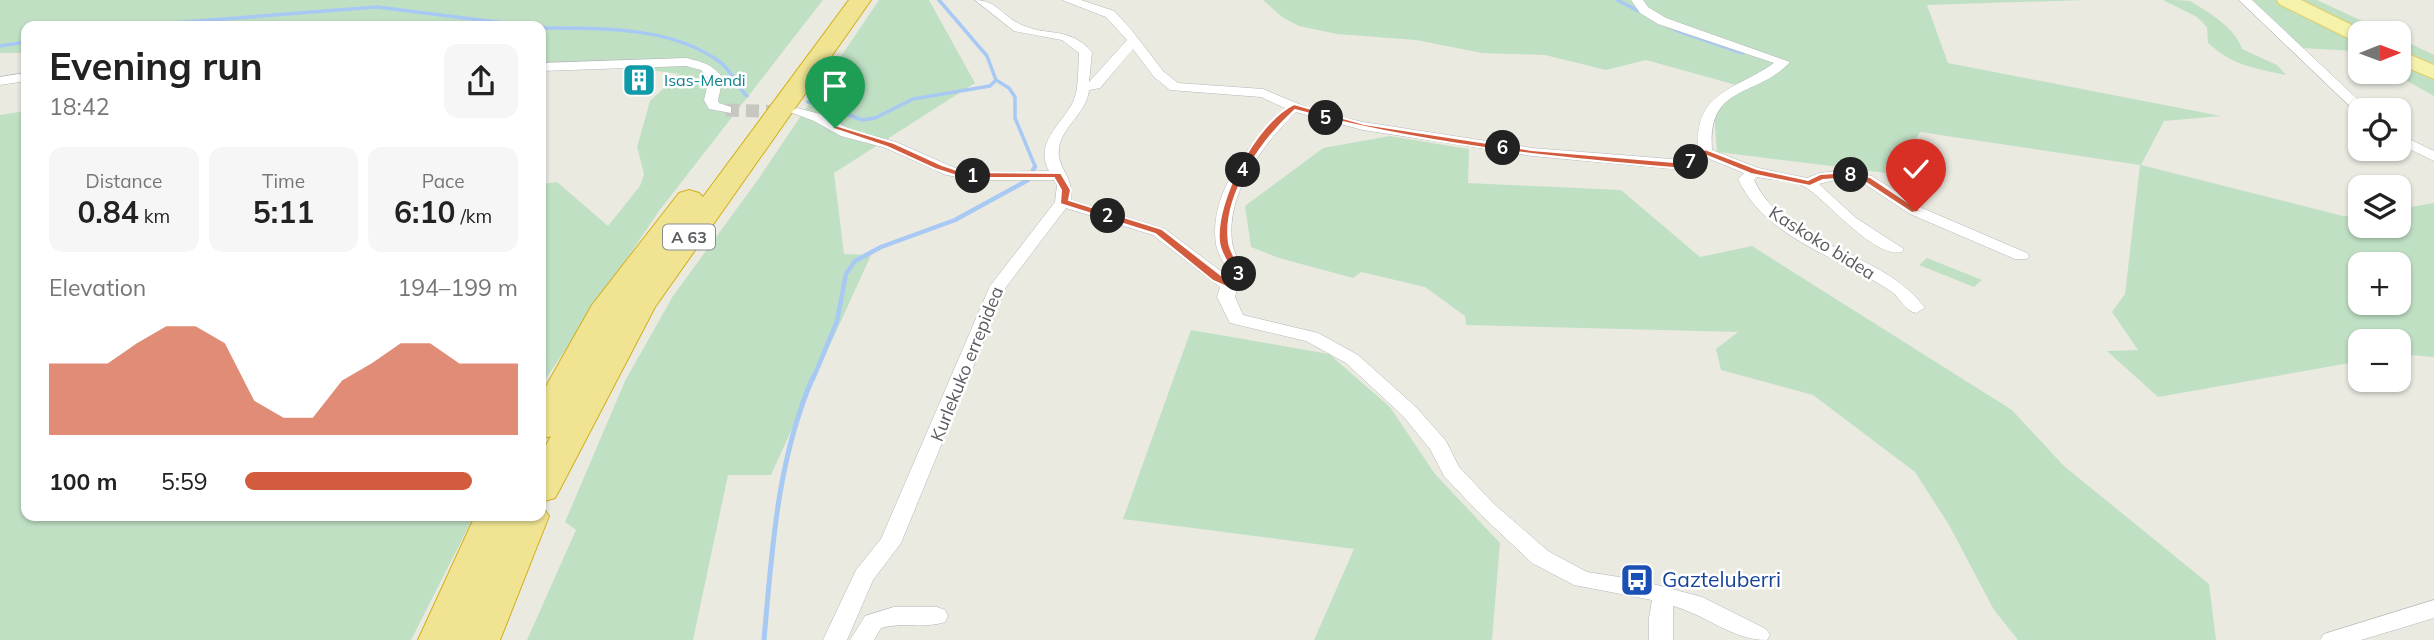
<!DOCTYPE html>
<html lang="en">
<head>
<meta charset="utf-8">
<style>
	:root { --surface:#fff; --page:#f6f6f6; --text:#222; --muted:#767676; --accent:#d45c3e }
	body { margin:0; font-family:Mulish,sans-serif; background:var(--page); color:var(--text); height:100vh; display:flex; flex-direction:column; font-size:26px; white-space:nowrap }
	* { box-sizing:border-box; margin:0 }
	p { font-size:23px; color:var(--muted) }
	.icon { flex:none; width:38px; height:38px; fill:none; stroke:currentColor; stroke-width:2; stroke-linecap:round; stroke-linejoin:round }
	.map { position:relative; flex:1; overflow:hidden }
	.details { position:absolute; left:21px; top:21px; width:525px; height:500px; display:flex; flex-direction:column; background:var(--surface); border-radius:14px; box-shadow:0 2px 5px #0004 }
	.details>* { flex:none }
	.needle { width:46px; rotate:89deg }
	.fabs { position:absolute; left:2348px; top:21px; display:grid; gap:14px }
	.fabs a { display:grid; place-items:center; width:63px; height:63px; border-radius:14px; background:var(--surface); box-shadow:0 2px 5px #0004; font-size:35px }
	.pin { position:absolute; display:grid; place-items:center; width:60px; height:60px; color:#fff; margin:-72px -30px; border-radius:50% 50% 50% 0; rotate:-45deg; box-shadow:0 0 7px #0007 }
	.pin .icon { rotate:45deg }
	.km { position:absolute; width:35px; height:35px; margin:-18px; border-radius:50%; background:#222; color:#fff; font-size:19px; line-height:35px; text-align:center }
	.round { display:grid; place-items:center; flex:none; width:74px; height:74px; border-radius:14px; background:var(--page) }
	.head { display:flex; align-items:center; justify-content:space-between; height:119px; padding:0 28px }
	h1 { font-size:38px; font-weight:700; line-height:52px }
	.figures { display:grid; grid-template-columns:repeat(3,1fr); gap:10px; height:119px; padding:7px 28px }
	.figures div { display:grid; align-content:center; border-radius:14px; background:var(--page); text-align:center }
	.figures b { font-size:30px; font-weight:700 }
	.figures small { font-size:19px; font-weight:400 }
	.figures p { font-size:19px }
	.chart { height:196px; padding:14px 28px }
	.chart p { display:flex; justify-content:space-between }
	.chart svg { width:100%; height:126px; margin-top:7px; fill:var(--accent); opacity:.7 }
	ul { padding:0 28px; list-style:none; font-size:23px }
	li { display:grid; grid-template-columns:112px 84px 1fr; align-items:center; height:52px }
	li i { height:18px; border-radius:9px; background:var(--accent) }
	.map>svg:first-child { display:block }
	.green { fill:#c0e0c4; fill-rule:evenodd }
	.lines { fill:none; stroke-linecap:round; stroke-linejoin:round }
	.stream-far2 { stroke:#a7c9f4; stroke-width:3.5 }
	.stream-far1 { stroke:#a7c9f4; stroke-width:4.5 }
	.stream { stroke:#a7c9f4; stroke-width:5 }
	.street-tunnel { stroke:#c7c6c1; stroke-width:13; stroke-dasharray:13 7; stroke-linecap:butt }
	.street-casing { stroke:#b4b6ba; stroke-width:1 }
	.primary-casing { stroke:#e0cc65; stroke-width:2 }
	.highway-casing { stroke:#d2af1a; stroke-width:2 }
	.street { fill:#fff; fill-rule:evenodd }
	.primary { fill:#f5f2ac; fill-rule:evenodd }
	.highway { fill:#f0e493; fill-rule:evenodd }
	.route { fill:#d45c3e; stroke:#fff; stroke-width:2 }
	.labels { text-anchor:middle; stroke-width:5; stroke-linejoin:round; paint-order:stroke }
	.far-culture-label { font-size:16px; fill:#0d838f; stroke:#fff; text-anchor:start }
	.shield { fill:#fff; stroke:#8c8d90; stroke-width:2 }
	.shield-label { font-size:16px; font-weight:bold; fill:#5a5c60 }
	.street-label { font-size:18px; fill:#5a5c60; stroke:#fff }
	.near-transit-label { font-size:21px; fill:#164399; stroke:#fff; text-anchor:start }
</style>
</head>
<body>
<div class="map">
<svg width="2434" height="640" viewBox="0 0 2434 640">
	<rect width="100%" height="100%" fill="#ebeae1"/>
	<path class="green" d="M 0,0 L 823,0 L 659,211 L 541,386 L 541,184 L 557,182 L 608,226 L 640,186 L 644,174 L 637,147 L 650,101 L 679,74 L 613,65 L 541,69 L 541,26 L 26,26 L 26,53 L 0,53 Z
		M 879,0 L 929,0 L 975,83 L 834,173 L 844,254 L 871,255 L 771,475 L 728,475 L 693,640 L 527,640 L 576,530 L 565,522 L 625,381 L 673,296 L 757,181 Z
		M 1263,0 L 2085,0 L 1927,5 L 1948,63 L 2221,116 L 2164,121 L 2141,165 L 2343,216 L 2361,215 L 2361,226 L 2399,226 L 2399,209 L 2434,203 L 2434,357 L 2399,354 L 2399,341 L 2361,341 L 2361,361 L 2158,397 L 2107,351 L 2138,350 L 2112,312 L 2125,294 L 2140,165 L 1920,132 L 1895,174 L 1717,152 L 1714,112 L 1736,85 L 1646,60 L 1606,70 L 1545,55 L 1482,53 L 1416,40 L 1337,34 L 1299,26 L 1282,17 ZM 2361,264 L 2399,264 L 2399,303 L 2361,303 Z
		M 2163,0 C 2170,0 2184,0 2190,1 C 2208,12 2235,27 2242,49 L 2277,65 L 2286,75 C 2253,68 2234,66 2208,43 L 2207,27 L 2197,17 Z
		M 2250,0 L 2317,0 L 2388,33 L 2361,33 L 2361,55 L 2354,51 L 2302,48 Z
		M 2399,38 L 2434,55 L 2434,96 L 2391,72 L 2399,72 Z
		M 26,111 L 26,516 L 474,516 L 411,640 L 0,640 L 0,115 Z
		M 1390,136 L 1469,149 L 1468,183 L 1621,190 L 1700,257 L 1752,246 L 2012,410 L 2064,466 L 2209,584 L 2216,640 L 2018,640 L 1994,610 L 1949,525 L 1915,472 L 1813,395 L 1721,370 L 1716,349 L 1738,332 L 1466,325 L 1465,316 L 1425,287 L 1361,272 L 1353,278 L 1279,258 L 1251,247 L 1245,206 L 1323,148 Z
		M 1927,258 L 1982,280 L 1974,287 L 1919,265 Z
		M 1191,330 L 1329,354 L 1390,407 L 1435,474 L 1500,543 L 1492,640 L 1314,640 L 1354,549 L 1123,519 Z"/>
	<g class="lines">
		<path class="stream-far2" d="M 1617,0 L 1678,31 L 1743,53
			M 132,26 L 377,7 L 528,26
			M 541,28 C 599,28 671,26 720,62 C 732,71 736,86 747,96
			M 0,46 L 26,42
			M 996,80 L 1009,88 L 1015,97 L 1015,118 L 1035,166 L 1034,169
			M 808,102 L 821,104 L 862,120 L 875,118 L 913,99 L 990,86 L 996,80 L 987,56 L 939,0"/>
		<path class="stream-far1" d="M 1033,170 L 1035,167
			M 813,379 L 837,321 L 846,274 L 855,261 L 881,247 L 955,220 L 1028,180"/>
		<path class="stream" d="M 764,640 C 772,550 777,460 813,377"/>
		<path class="street-tunnel" d="M 726,110 L 790,112"/>
		<defs>
			<path id="street" d="M 975,0 C 997,0 1003,17 1022,25 C 1049,37 1069,26 1092,52 L 1089,82 L 1127,40 L 1106,17 L 1062,0 L 1081,0 L 1114,11 L 1130,28 L 1163,71 L 1178,83 L 1263,89 L 1318,112 L 1363,122 L 1532,148 L 1684,160 L 1698,151 C 1694,91 1734,91 1774,63 L 1658,24 L 1640,13 L 1631,0 L 1643,0 L 1648,7 L 1666,18 L 1790,62 C 1757,98 1707,83 1712,150 L 1758,168 L 1807,178 L 1820,173 L 1838,171 L 1872,176 L 1922,208 L 2027,253 L 2029,256 L 2027,259 L 2015,259 L 1910,214 L 1863,183 L 1838,179 L 1819,184 L 1856,218 L 1904,249 L 1902,252 C 1874,259 1826,199 1805,187 C 1793,180 1771,180 1757,177 L 1754,180 C 1786,248 1883,250 1925,308 L 1916,313 C 1905,311 1901,299 1892,292 C 1841,257 1766,240 1738,179 L 1744,173 L 1707,158 L 1697,165 L 1674,169 L 1532,156 L 1363,130 L 1296,112 C 1263,145 1226,192 1232,242 C 1234,257 1246,268 1248,283 L 1246,287 L 1237,289 L 1235,297 L 1243,315 L 1318,333 L 1358,355 L 1417,408 L 1446,441 L 1459,467 L 1494,504 L 1548,551 L 1587,572 L 1638,580 L 1702,597 L 1766,629 L 1770,635 L 1767,640 C 1732,640 1706,615 1673,606 L 1673,640 L 1649,640 L 1649,618 L 1652,600 L 1574,585 L 1532,563 L 1480,514 L 1444,476 L 1430,449 L 1403,416 L 1346,363 L 1306,341 L 1230,323 L 1217,297 L 1220,287 L 1153,235 L 1066,208 L 1006,287 L 901,543 L 873,580 L 847,640 L 823,640 L 856,570 L 881,539 L 990,286 L 1055,202 L 1057,185 L 1054,180 L 977,180 L 946,175 L 886,148 L 841,136 L 814,121 L 790,112 L 797,108 L 824,115 L 851,130 L 896,142 L 955,168 L 977,172 L 1049,171 C 1034,143 1061,125 1073,102 C 1079,90 1078,68 1079,53 L 1062,40 L 1014,31 ZM 1133,49 L 1154,77 L 1170,90 L 1261,97 L 1285,108 C 1251,141 1208,193 1216,244 C 1218,257 1228,267 1231,279 L 1165,229 L 1071,200 C 1074,175 1056,168 1059,148 C 1062,126 1087,113 1089,90 L 1100,88 Z
				M 2239,0 L 2252,0 L 2369,110 L 2357,113 Z
				M 686,58 C 703,62 712,64 723,78 L 718,100 L 719,103 L 731,107 L 731,113 L 709,109 L 704,100 L 709,79 L 701,70 L 686,66 L 541,71 L 541,63 Z
				M 26,73 L 26,81 L 0,85 L 0,77 Z
				M 2399,134 L 2434,151 L 2434,161 L 2399,144 Z
				M 2434,600 L 2434,618 L 2361,640 L 2320,640 L 2324,634 Z
				M 894,607 L 937,607 L 945,610 L 948,616 L 945,622 C 924,629 902,622 881,628 L 874,640 L 850,640 L 865,616 Z"/>
			<path id="primary" d="M 2277,0 L 2301,0 L 2368,33 L 2361,33 L 2361,43 L 2354,41 L 2279,4 Z
				M 2399,50 L 2434,65 L 2434,79 L 2399,64 Z"/>
			<path id="highway" d="M 849,0 L 871,0 L 655,307 L 560,489 L 555,498 L 541,502 L 541,454 L 551,436 L 541,439 L 541,395 L 592,305 L 679,193 L 689,190 L 699,193 L 703,197 Z
				M 541,505 L 549,516 L 500,640 L 418,640 L 475,516 L 541,516 Z"/>
		</defs>
		<use href="#street" class="street-casing"/>
		<use href="#primary" class="primary-casing"/>
		<use href="#highway" class="highway-casing"/>
		<use href="#street" class="street"/>
		<use href="#primary" class="primary"/>
		<use href="#highway" class="highway"/>
	</g>
	<path class="route" d="M 1294,104 L 1364,124 L 1532,150 L 1674,162 L 1694,158 L 1705,149 L 1757,169 L 1808,180 L 1820,174 L 1852,172 L 1870,177 L 1921,211 L 1912,213 L 1863,181 L 1852,178 L 1823,180 L 1810,186 L 1751,174 L 1707,156 C 1698,166 1687,167 1674,168 C 1546,157 1419,144 1295,110 C 1262,140 1222,196 1229,243 C 1232,258 1244,268 1245,283 L 1229,288 L 1213,281 L 1155,234 L 1060,204 L 1061,190 L 1054,178 L 963,178 L 935,169 L 887,147 L 831,128 L 835,125 L 894,143 L 942,165 L 963,172 L 1061,173 L 1071,190 L 1069,200 L 1162,229 L 1230,282 L 1234,281 C 1233,267 1220,256 1219,241 C 1215,201 1256,122 1294,104 Z"/>
	<defs>
		<symbol id="building-square" viewBox="-11 -11 22 22"><rect x="-9" y="-9" width="18" height="18" rx="4" fill="#0f9aa8" stroke="#fff"/><path d="M-4-6H4V6H1V3H-1V6H-4ZM-2.5-4.3h1.7v1.8h-1.7ZM.8-4.3h1.7v1.8H.8ZM-2.5-1h1.7V.8h-1.7ZM.8-1h1.7V.8H.8Z" fill="#fff"/></symbol>
		<symbol id="bus-square" viewBox="-11 -11 22 22"><rect x="-9" y="-9" width="18" height="18" rx="4" fill="#1a4fb4" stroke="#fff"/><path d="M-5-6H5V4H4V6H2V4H-2V6H-4V4H-5ZM-3.5-4V0h7V-4ZM-3.5 1.2v1.5H-2V1.2ZM2 1.2v1.5H3.5V1.2Z" fill="#fff"/></symbol>
	</defs>
	<g fill-rule="evenodd">
		<use href="#building-square" x="620" y="61" width="38" height="38"/>
		<use href="#bus-square" x="1618" y="561" width="38" height="38"/>
	</g>
	<g class="labels">
		<g class="far-culture-label">
			<text x="664" y="86">Isas-Mendi</text>
		</g>
		<rect class="shield" x="663" y="224.5" width="52" height="25" rx="5"/>
		<g class="shield-label">
			<text x="689" y="243">A 63</text>
		</g>
		<g class="street-label">
			<text transform="translate(1822 243) rotate(32)" y="6">Kaskoko bidea</text>
			<text transform="translate(967 364) rotate(-68)" y="6">Kurlekuko errepidea</text>
		</g>
		<g class="near-transit-label">
			<text x="1662" y="587">Gazteluberri</text>
		</g>
	</g>
</svg>
<div class="fabs">
<a><svg class="needle" viewBox="-14 -14 28 28"><path d="M0-13l5 13h-10z" fill="#e53935"/><path d="M0 13l5-13h-10z" fill="#767676"/></svg></a>
<a><svg class="icon" aria-label="locate" viewBox="0 0 24 24"><circle cx="12" cy="12" r="6"/><path d="M12 2v4M12 18v4M2 12h4M18 12h4"/></svg></a>
<a><svg class="icon" aria-label="layers" viewBox="0 0 24 24"><path d="M12 4l9 5-9 5-9-5zM3 14l9 5 9-5"/></svg></a>
<a>+</a>
<a>−</a>
</div>
<div class="pin" style="left:835px;top:128px;background:#1e9e55"><svg class="icon" aria-label="arrive" viewBox="0 0 24 24"><path d="M6 21V4h12l-3 4 3 4H6"/></svg></div>
<div class="pin" style="left:1916px;top:211px;background:#d93025"><svg class="icon" aria-label="check" viewBox="0 0 24 24"><path d="M5 12l5 5 9-10"/></svg></div>
<b class="km" style="left:973px;top:176px">1</b>
<b class="km" style="left:1108px;top:216px">2</b>
<b class="km" style="left:1239px;top:274px">3</b>
<b class="km" style="left:1243px;top:170px">4</b>
<b class="km" style="left:1326px;top:118px">5</b>
<b class="km" style="left:1503px;top:148px">6</b>
<b class="km" style="left:1691px;top:162px">7</b>
<b class="km" style="left:1851px;top:175px">8</b>
<section class="details">
<div class="head"><div><h1>Evening run</h1><p>18:42</p></div><a class="round"><svg class="icon" aria-label="share" viewBox="0 0 24 24"><path d="M12 15V3M7 8l5-5 5 5M5 13v7h14v-7"/></svg></a></div>
<div class="figures">
<div><p>Distance</p><b>0.84<small> km</small></b></div>
<div><p>Time</p><b>5:11</b></div>
<div><p>Pace</p><b>6:10<small> /km</small></b></div>
</div>
<div class="chart"><p><span>Elevation</span>194–199 m</p>
<svg viewBox="0 0 160 44" preserveAspectRatio="none"><path d="M0 44V19L10 19L20 19L30 12L40 6L50 6L60 12L70 32L80 38L90 38L100 25L110 19L120 12L130 12L140 19L150 19L160 19V44z"/></svg>
</div>
<ul>
<li><b>100 m</b>5:59<i style="width:83%"></i></li>
</ul>
</section>
</div>
</body>
</html>
